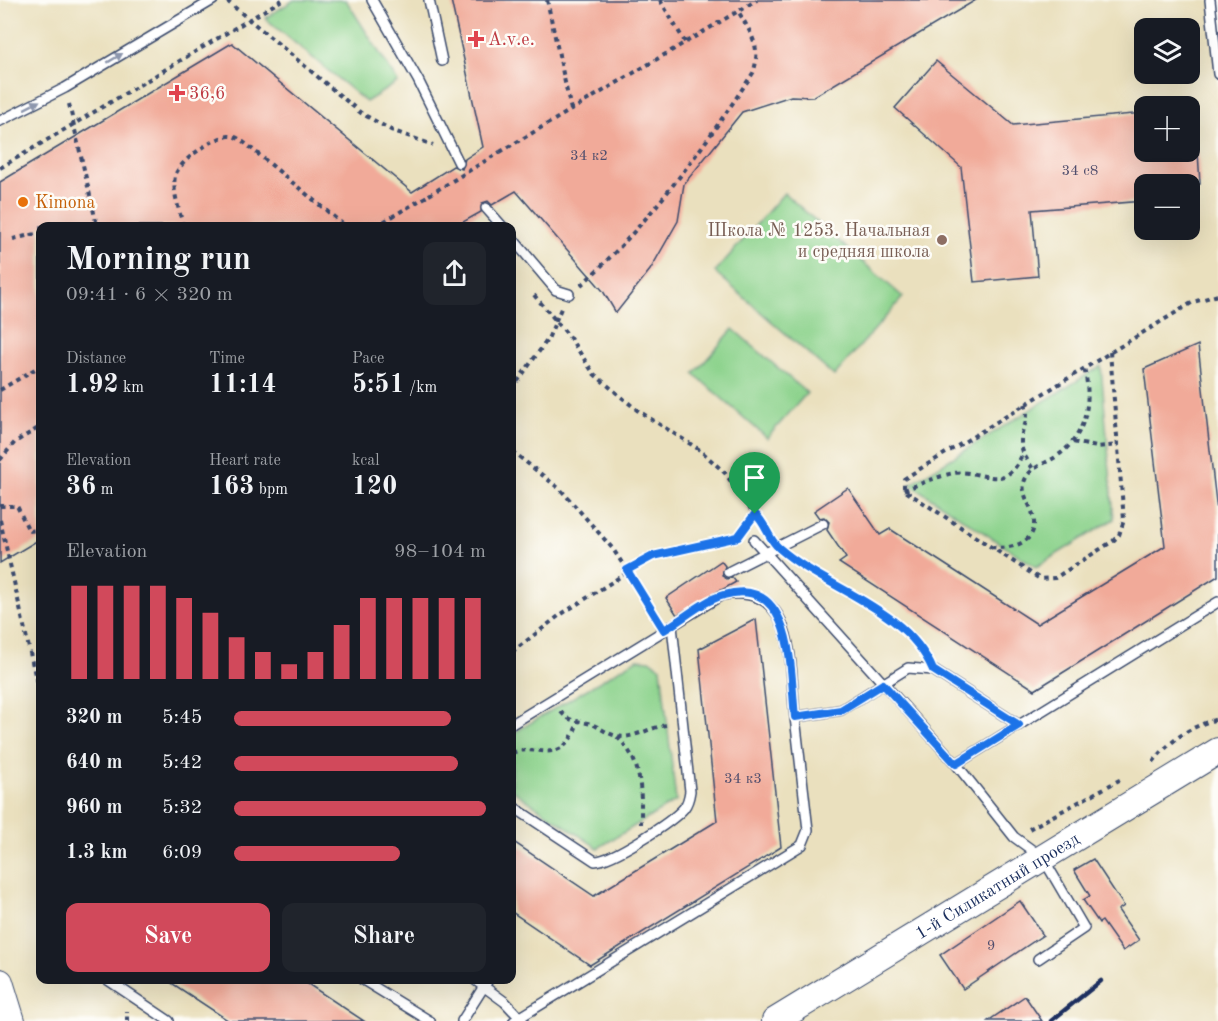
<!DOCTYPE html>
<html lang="en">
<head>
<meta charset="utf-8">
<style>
	:root { --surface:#171b24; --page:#20242c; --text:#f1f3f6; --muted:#9ea1a6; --accent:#d1495b }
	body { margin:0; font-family:"Old Standard TT",serif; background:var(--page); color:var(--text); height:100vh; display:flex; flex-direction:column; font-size:22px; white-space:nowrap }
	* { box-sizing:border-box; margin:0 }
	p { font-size:20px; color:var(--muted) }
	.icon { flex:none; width:33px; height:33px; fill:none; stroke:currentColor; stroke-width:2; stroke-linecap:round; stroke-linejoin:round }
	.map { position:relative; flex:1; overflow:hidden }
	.drawer { position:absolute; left:36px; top:222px; width:480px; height:762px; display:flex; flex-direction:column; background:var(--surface); border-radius:12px; box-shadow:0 6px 24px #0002 }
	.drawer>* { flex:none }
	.buttons { position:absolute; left:1134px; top:18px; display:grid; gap:12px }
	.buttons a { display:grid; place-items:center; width:66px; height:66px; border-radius:12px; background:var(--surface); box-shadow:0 6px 24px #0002; font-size:30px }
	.pin { position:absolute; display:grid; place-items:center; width:51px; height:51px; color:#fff; margin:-62px -26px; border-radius:50% 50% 50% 0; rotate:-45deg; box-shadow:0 0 6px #0007 }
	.pin .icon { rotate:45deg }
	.round { display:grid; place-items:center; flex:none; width:63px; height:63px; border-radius:12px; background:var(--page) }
	.overview { display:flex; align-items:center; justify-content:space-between; height:102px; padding:0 30px }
	h1 { font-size:33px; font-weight:700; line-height:45px }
	.stats { display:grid; grid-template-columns:repeat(3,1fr); gap:9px; height:102px; padding:6px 30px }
	.stats div { display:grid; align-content:center }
	.stats b { font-size:26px; font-weight:700 }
	.stats small { font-size:16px; font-weight:400 }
	.stats p { font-size:16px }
	.chart { height:168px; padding:12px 30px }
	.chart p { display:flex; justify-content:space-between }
	.chart svg { width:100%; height:108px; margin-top:6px; stroke:var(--accent); stroke-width:6 }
	.button { display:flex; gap:12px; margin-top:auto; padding:12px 30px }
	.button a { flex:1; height:69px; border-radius:12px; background:var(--accent); color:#fff; font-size:24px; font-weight:700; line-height:69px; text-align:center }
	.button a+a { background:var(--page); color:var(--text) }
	ul { padding:0 30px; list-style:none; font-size:20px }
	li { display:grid; grid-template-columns:96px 72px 1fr; align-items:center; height:45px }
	li i { height:15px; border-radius:8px; background:var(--accent) }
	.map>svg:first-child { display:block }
	.green { fill:#8dd38d; stroke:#548176; stroke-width:1.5 }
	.building { fill:#f1aa99 }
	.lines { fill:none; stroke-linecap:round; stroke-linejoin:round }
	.lane-casing { stroke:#3a4a6c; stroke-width:12 }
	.secondary-casing { stroke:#3a4a6c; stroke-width:28 }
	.path { stroke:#3a4a6c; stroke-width:4; stroke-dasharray:4.5 4.5; stroke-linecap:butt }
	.lane { stroke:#fff; stroke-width:9 }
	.secondary { stroke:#fff; stroke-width:26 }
	.rail { stroke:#1b2f5e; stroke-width:4.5 }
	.path-bridge { stroke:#3a4a6c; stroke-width:4; stroke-dasharray:4.5 4.5; stroke-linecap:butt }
	.oneway { fill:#8d97ae }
	.route-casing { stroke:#fff; stroke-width:12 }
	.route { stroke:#1a73e8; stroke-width:8 }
	.health-dot { fill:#e0444e; stroke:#fdfcf7; stroke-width:2 }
	.food-dot { fill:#e8710a; stroke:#fdfcf7; stroke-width:2 }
	.education-dot { fill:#8d6e63; stroke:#fdfcf7; stroke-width:2 }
	.labels { text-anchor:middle; stroke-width:5; stroke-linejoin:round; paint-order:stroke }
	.number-label { font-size:15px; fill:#504e6d }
	.health-label { font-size:18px; fill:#be3a42; stroke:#fdfcf7; text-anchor:start }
	.food-label { font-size:18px; fill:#c56008; stroke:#fdfcf7; text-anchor:start }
	.education-label { font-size:18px; fill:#785e54; stroke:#fdfcf7; text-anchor:end }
	.street-label { font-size:18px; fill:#1b2f5e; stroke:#fdfcf7 }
</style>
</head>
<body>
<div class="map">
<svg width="1218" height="1021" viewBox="0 0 1218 1021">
	<rect width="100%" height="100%" fill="#fdfcf7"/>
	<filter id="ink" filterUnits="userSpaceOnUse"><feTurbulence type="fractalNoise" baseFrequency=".0167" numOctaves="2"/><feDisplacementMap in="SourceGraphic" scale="12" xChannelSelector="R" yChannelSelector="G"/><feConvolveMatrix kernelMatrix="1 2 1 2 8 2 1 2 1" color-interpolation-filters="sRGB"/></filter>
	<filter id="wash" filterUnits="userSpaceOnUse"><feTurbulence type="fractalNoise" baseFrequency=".008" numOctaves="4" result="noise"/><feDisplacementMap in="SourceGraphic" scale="24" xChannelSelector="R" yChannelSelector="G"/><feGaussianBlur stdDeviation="1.35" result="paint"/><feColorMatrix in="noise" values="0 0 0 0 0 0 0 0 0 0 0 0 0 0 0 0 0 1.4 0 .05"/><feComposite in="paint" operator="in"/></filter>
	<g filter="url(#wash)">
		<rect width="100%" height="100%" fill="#eae0be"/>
		<path class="green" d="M 294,0 L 346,0 L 398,82 L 366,102 L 265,18 Z
			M 784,193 L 903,297 L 834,376 L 715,272 Z
			M 733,329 L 807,393 L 767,438 L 694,374 Z
			M 1101,366 L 1114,519 L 1036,567 L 910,484 Z
			M 637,659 L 650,660 L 661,668 L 676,801 L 598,848 L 512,790 L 512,734 Z"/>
		<g id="blocks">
			<path class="building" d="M 451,0 L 976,0 L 813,97 L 791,96 L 742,112 L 684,184 L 678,221 L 650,270 L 616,313 L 603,291 L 516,191 L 492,205 L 488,201 L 482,203 L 481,212 L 456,226 L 40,226 L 40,539 L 0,563 L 0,182 L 232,43 L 412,192 L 453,166 L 462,169 L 465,159 L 483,147 Z
				M 936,61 L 1013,125 L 1144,113 L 1144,152 L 1198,152 L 1200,184 L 1144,184 L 1144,201 L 1032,210 L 1038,276 L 974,282 L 961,167 L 895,108 Z
				M 1198,345 L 1218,520 L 1218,576 L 1035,690 L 839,563 L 846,558 L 827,530 L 829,522 L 824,517 L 819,518 L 814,511 L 848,488 L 880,535 L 890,529 L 1037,624 L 1165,546 L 1144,369 Z
				M 721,561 L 725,566 L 722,576 L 727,579 L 732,577 L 736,582 L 677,615 L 666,598 Z
				M 756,619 L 781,847 L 590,965 L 512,912 L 512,841 L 594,896 L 717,821 L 699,649 Z
				M 1093,859 L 1124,906 L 1118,910 L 1139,940 L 1123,951 L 1102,921 L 1099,923 L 1083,900 L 1090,896 L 1074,870 Z
				M 1020,901 L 1043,935 L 963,989 L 940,955 Z
				M 167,980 L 302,980 L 364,1021 L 229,1021 Z
				M 1025,996 L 1042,1021 L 988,1021 Z"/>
		</g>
	</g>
	<g filter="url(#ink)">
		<use href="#blocks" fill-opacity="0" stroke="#3a4a6c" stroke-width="1.5"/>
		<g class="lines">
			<defs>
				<path id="lane" d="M 372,0 L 418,80 L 459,163
					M 429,0 L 442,61
					M 1210,0 L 1218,74
					M 0,121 L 65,88 L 213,0
					M 486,208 L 502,226
					M 512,238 L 556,290 L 569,294
					M 754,540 L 956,764 L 1014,837 L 1043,858 L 1084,928 L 1038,959
					M 728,572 L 823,524
					M 512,724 L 722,595 C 798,582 789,664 795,717
					M 956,764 L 1218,602
					M 512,806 L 595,861 C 612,861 672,822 684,808 C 688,803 689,798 690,791 L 672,626
					M 108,980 L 169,1021
					M 363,980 L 430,1021
					M 475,980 L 505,1002 L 523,1021
					M 462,1021 L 488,980
					M 514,1021 L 802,845 L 808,830 L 795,717 L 841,710 L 908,668 L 933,670 L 1019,725"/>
				<g id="secondary">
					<path d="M 0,982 L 12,1021"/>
					<path id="s1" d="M 775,1021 L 1218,751"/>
				</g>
			</defs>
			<use href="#lane" class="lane-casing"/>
			<use href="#secondary" class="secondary-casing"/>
			<path class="path" d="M 547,0 L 571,110
				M 660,0 L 685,42
				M 227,1 L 361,113 L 391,130 L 433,145
				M 69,104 L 97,226
				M 500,152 L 757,0
				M 0,168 L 282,0
				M 183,226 C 180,211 172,192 175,176 C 179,161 214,137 229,136 C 236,136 241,140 246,144 L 345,226
				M 376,226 L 429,195
				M 13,239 L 40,233
				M 581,285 C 648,225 703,148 753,73 C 762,48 751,33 738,11
				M 534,295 L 568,335 L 594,374 L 637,410 L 700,450 L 725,473 L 750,509 L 761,519 L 767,529
				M 1110,352 L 1124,520 L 1119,535 L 1113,541 L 1055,578 L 1040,579 L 904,490 L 904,479 L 910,475 L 1193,302 L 1218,295
				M 512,389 L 548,339 L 562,306
				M 0,390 L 40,366
				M 1025,404 C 1031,422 1021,426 1021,442 C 1021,452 1028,461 1033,469
				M 1073,442 L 1097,447 L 1118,445
				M 512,451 L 561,490 L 613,549 L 658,618
				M 0,460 L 15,442 L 40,427
				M 904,490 C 920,484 938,476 954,473 C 981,468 1007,496 1023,452
				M 0,506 L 17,506 L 29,531 L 40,530
				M 0,520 L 40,697
				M 746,525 L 755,514
				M 991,547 C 1011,550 1040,543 1033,515 C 1029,501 1018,490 1027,476 C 1033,467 1045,463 1054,458 C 1086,438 1093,402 1084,368
				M 791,556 L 909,633 L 926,655
				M 512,652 L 560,615 L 653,556 L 738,537 L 740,534
				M 561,712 C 570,723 579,720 591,724 C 600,727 607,734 617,736 C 631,740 650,727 667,725
				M 617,737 C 643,761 641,790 641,824
				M 512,753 C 538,742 562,770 578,722
				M 1153,762 C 1171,740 1190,726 1218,719
				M 1029,829 L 1123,778
				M 127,1021 L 127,1011"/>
			<use href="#lane" class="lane"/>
			<use href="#secondary" class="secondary"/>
			<path class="rail" d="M 1051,1021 L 1101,981"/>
			<path class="path-bridge" d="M 429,195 L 500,152"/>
		</g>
		<defs><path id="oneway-solid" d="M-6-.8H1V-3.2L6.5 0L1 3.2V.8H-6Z" transform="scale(1.5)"/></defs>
		<g class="oneway">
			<use href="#oneway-solid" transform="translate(115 58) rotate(-31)"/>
			<use href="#oneway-solid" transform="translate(32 105) rotate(-27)"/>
		</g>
	</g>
	<g class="lines" filter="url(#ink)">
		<defs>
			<path id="route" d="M 755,514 C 766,523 768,539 779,548 C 827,590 906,607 933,670 L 1019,725 L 956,764 L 883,684 L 841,710 L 795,717 C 790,673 795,575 724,595 C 704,600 683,619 664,630 L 627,570 L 653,556 L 738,537 Z"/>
		</defs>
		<use href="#route" class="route-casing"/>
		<use href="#route" class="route"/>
	</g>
	<g class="health-dot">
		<path d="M473 30h6v6h6v6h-6v6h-6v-6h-6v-6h6z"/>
		<path d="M174 84h6v6h6v6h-6v6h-6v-6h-6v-6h6z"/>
	</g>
	<circle class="food-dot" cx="23" cy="202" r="6"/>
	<circle class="education-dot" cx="942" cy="240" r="6"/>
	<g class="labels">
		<g class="number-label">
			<text x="589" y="160">34 к2</text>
			<text x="1080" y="175">34 с8</text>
			<text x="743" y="783">34 к3</text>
			<text x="991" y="950">9</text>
		</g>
		<g class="health-label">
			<text x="488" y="45">A.v.e.</text>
			<text x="189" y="99">36,6</text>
		</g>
		<g class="food-label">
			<text x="35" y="208">Kimona</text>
		</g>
		<g class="education-label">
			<text x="930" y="236">Школа № 1253. Начальная<tspan x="930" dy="21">и средняя школа</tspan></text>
		</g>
		<g class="street-label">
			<text dy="6" stroke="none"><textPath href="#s1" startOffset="260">1-й Силикатный проезд</textPath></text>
		</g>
	</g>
</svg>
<div class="buttons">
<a><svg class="icon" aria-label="layers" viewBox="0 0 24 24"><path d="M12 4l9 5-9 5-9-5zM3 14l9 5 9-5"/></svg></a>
<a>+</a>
<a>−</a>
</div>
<div class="pin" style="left:755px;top:514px;background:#1e9e55"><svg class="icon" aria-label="arrive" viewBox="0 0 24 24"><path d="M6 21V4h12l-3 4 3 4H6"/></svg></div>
<section class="drawer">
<div class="overview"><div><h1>Morning run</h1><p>09:41 · 6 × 320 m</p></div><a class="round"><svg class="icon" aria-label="share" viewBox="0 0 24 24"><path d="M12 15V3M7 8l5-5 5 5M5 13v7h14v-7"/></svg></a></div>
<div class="stats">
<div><p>Distance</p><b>1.92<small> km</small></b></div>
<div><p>Time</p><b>11:14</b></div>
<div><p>Pace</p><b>5:51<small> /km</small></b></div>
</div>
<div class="stats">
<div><p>Elevation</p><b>36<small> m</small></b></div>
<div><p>Heart rate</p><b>163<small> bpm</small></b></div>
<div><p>kcal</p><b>120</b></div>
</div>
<div class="chart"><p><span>Elevation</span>98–104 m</p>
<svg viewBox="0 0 160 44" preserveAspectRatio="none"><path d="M5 44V6M15 44V6M25 44V6M35 44V6M45 44V11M55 44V17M65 44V27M75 44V33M85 44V38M95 44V33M105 44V22M115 44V11M125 44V11M135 44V11M145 44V11M155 44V11"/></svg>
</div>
<ul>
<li><b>320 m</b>5:45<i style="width:86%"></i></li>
<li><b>640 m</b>5:42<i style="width:89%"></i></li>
<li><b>960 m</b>5:32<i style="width:100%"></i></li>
<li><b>1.3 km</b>6:09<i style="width:66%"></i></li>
</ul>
<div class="button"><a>Save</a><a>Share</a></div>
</section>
</div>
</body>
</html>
